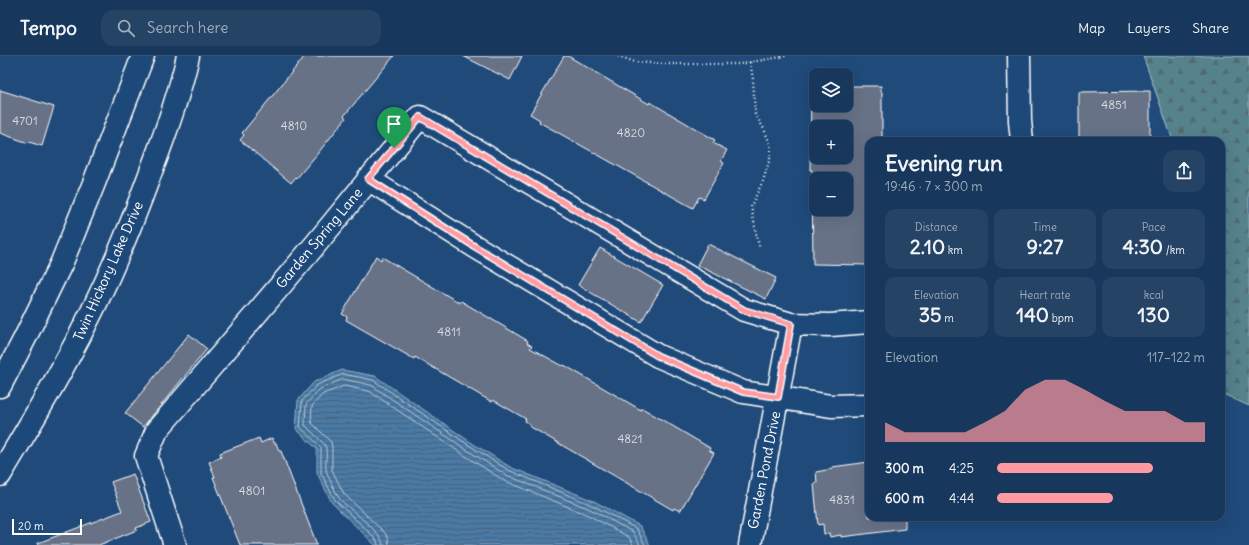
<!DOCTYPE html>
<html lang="en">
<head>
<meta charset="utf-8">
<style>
	:root { --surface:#17385c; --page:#244365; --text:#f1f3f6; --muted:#9eacbb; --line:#365272; --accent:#ff9aa2 }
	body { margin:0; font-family:Delius,sans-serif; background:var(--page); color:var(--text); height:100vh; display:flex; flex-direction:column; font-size:15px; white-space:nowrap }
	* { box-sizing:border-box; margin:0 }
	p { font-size:13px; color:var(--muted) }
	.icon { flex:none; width:22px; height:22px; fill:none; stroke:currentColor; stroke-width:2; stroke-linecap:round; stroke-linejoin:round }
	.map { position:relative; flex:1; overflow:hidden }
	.panel { position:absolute; left:865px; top:81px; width:360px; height:384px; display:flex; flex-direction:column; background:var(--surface); border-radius:12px; box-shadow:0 4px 16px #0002,0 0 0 1px var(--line) }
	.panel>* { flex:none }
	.tools { position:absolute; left:809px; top:12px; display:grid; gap:8px }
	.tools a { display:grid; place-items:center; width:44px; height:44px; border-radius:8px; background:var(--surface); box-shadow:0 4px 16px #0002,0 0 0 1px var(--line); font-size:20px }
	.scale { position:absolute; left:12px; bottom:10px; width:70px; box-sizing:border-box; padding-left:4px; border:2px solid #fff; border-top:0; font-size:11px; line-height:14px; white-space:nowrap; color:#fff; -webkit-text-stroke:3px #1f4a7a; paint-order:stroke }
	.pin { position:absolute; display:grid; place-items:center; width:34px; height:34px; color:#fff; margin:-41px -17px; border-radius:50% 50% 50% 0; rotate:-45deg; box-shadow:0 0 4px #0007 }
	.pin .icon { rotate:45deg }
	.round { display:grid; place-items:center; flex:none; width:42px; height:42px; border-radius:12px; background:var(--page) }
	.head { display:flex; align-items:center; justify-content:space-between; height:68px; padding:0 20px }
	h1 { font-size:22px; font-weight:700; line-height:30px }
	.stats { display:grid; grid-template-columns:repeat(3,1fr); gap:6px; height:68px; padding:4px 20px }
	.stats div { display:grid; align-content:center; border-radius:10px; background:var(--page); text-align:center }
	.stats b { font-size:20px; font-weight:700 }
	.stats small { font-size:11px; font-weight:400 }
	.stats p { font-size:11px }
	.chart { height:112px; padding:8px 20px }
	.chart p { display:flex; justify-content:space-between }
	.chart svg { width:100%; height:72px; margin-top:4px; fill:var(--accent); opacity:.7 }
	ul { padding:0 20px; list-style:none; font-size:13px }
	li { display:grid; grid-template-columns:64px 48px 1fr; align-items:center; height:30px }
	li i { height:10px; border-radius:5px; background:var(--accent) }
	header { display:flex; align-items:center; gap:24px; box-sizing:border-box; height:56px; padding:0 20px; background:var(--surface); border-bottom:1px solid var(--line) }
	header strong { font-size:19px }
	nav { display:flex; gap:22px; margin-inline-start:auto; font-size:14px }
	.search { width:280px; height:36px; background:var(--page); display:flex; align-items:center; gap:10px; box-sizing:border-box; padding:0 14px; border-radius:12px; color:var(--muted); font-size:15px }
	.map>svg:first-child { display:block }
	.forest { fill:url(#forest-firs); stroke:#aac0c5 }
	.water { fill:url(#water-rules); stroke:#92afca }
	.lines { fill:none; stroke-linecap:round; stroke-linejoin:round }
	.shore { stroke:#b7cadb; stroke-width:1 }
	.building { fill:#677287; stroke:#fff; fill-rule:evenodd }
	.minor-casing { stroke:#fff; stroke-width:25 }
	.path { stroke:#fff; stroke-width:2.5; stroke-dasharray:1 3; stroke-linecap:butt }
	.minor { stroke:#1f4a7a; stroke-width:22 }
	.route-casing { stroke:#fff; stroke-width:8 }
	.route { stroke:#ff9aa2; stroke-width:5 }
	.labels { text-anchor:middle; stroke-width:3; stroke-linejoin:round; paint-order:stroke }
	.number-label { font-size:12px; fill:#d9dce1 }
	.street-label { font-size:14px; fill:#fff; stroke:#1f4a7a }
</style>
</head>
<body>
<header>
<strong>Tempo</strong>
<div class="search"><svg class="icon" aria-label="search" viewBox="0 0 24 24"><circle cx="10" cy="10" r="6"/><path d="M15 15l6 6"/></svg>Search here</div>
<nav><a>Map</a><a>Layers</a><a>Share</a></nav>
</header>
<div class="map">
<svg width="1249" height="489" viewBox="0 0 1249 489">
	<defs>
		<pattern id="forest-firs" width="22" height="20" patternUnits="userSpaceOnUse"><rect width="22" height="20" fill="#55828b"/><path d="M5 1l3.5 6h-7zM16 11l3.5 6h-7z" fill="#516a6f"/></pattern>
		<pattern id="water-rules" width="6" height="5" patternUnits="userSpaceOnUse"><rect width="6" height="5" fill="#4a7aa6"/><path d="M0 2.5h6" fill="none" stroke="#4b6379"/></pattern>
	</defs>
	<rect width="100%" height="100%" fill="#1f4a7a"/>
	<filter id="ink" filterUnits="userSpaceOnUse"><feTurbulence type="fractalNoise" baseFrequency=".025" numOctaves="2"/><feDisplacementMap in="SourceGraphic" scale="8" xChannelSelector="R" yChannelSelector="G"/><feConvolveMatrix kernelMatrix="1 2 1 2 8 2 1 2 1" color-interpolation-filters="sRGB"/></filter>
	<g filter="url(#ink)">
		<path class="forest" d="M 1143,0 L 1249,0 L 1249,350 L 1221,337 L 1221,85 L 1173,85 Z"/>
		<path class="water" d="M 342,314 L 375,320 L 469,385 L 510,411 L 594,445 L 640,470 L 650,489 L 375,489 L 332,447 L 317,417 L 317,393 L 296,373 L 298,344 L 314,326 Z"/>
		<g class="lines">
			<path class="shore" d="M 378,489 L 377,485 L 371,478 L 335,444 L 321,417 L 321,391 L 300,371 L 302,345 L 317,329 L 343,318 L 373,324 L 467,388 L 508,414 L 592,449 L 637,473 L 645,489
				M 383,489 C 382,475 349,454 339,442 C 336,437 327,419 326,413 C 325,405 328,397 325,389 L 305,369 L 306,348 L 320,333 L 343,323 L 371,329 L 464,392 L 506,419 L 590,453 L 633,476 L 640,489
				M 389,489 L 388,482 L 385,477 L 344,438 L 332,414 L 332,392 L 331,386 L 311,366 L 312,350 L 323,338 L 344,330 L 369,335 L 461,397 L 503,424 L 588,459 L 629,481 L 633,489"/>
		</g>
		<path class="building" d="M 305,0 L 394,0 L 344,60 L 346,62 L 318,97 L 296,123 L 295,122 L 291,127 L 240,84 L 244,79 L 242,77 Z
			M 463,0 L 522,0 L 510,24 Z
			M 564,0 L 568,0 L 649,48 L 650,46 L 715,84 L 713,87 L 727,94 L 721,105 L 724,107 L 704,143 L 699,141 L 693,152 L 539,66 L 540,64 L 530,58 Z
			M 814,29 L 816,29 L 816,49 L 846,49 L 846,30 L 881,30 L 881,36 L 882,36 L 882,81 L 881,85 L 869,85 L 869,209 L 813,208 L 812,114 L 810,114 L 811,35 L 814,35 ZM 816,71 L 846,71 L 846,101 L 816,101 ZM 816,123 L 846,123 L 846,153 L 816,153 Z
			M 0,34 L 54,51 L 42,90 L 29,86 L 28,87 L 0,77 Z
			M 1150,35 L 1150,85 L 1079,85 L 1079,36 Z
			M 708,188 L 776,222 L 766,243 L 697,209 Z
			M 600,192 L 663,229 L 641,266 L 578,229 Z
			M 376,200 L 381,204 L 382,201 L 460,247 L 461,245 L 528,285 L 527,287 L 532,290 L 530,292 L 563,310 L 564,309 L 641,354 L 642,352 L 710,392 L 709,394 L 714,397 L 680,455 L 674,452 L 673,454 L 529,370 L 530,368 L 525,365 L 526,363 L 493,344 L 492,346 L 415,301 L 414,303 L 346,264 L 347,261 L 342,258 Z
			M 189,278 L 207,293 L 143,371 L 125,357 Z
			M 259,382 L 261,387 L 272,382 L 274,387 L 276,387 L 279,395 L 281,395 L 317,489 L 240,489 L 213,421 L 215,421 L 209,406 L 221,401 L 220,397 Z
			M 869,406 L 869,461 L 905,461 L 905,473 L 841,481 L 841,479 L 830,481 L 829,477 L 824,478 L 823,468 L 818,469 L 814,428 L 817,427 L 816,416 L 832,413 L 832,411 Z
			M 133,418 L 151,466 L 136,472 L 137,474 L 99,489 L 38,489 L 38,487 L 122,455 L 111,426 Z"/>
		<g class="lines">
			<defs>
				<path id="minor" d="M 1019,0 L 1020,65 L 1022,85
					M 368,123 L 474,190 L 658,300 L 743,336 L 831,350 L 869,349
					M 0,330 L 25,282 L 62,206 L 94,127 L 143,0
					M 0,419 C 22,382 44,346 64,309 C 98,248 126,184 150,118 C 165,79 179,40 188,0
					M 175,489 L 146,400 L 157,374 L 315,189 L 420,61 L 744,254 L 791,268 L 830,269 L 869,266
					M 750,489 L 791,268"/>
			</defs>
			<use href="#minor" class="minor-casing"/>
			<path class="path" d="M 618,0 L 635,6 L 665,8 L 740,8 L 786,0
				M 750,6 L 753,23 L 755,58 L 764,73 L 770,88 L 771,99 L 763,125 L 751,150 L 757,182 L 760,193"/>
			<use href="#minor" class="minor"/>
		</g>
	</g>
	<g class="lines" filter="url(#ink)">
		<defs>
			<path id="route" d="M 420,61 L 744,254 L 791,268 L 778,341 L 743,336 L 658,300 L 474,190 L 368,123 Z"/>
		</defs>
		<use href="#route" class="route-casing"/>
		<use href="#route" class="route"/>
	</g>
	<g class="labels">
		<g class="number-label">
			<text x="1114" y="53">4851</text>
			<text x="25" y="69">4701</text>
			<text x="294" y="74">4810</text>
			<text x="631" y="81">4820</text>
			<text x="449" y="280">4811</text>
			<text x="630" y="387">4821</text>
			<text x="252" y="439">4801</text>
			<text x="842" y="448">4831</text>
		</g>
		<g class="street-label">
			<text transform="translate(319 182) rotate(-50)" y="5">Garden Spring Lane</text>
			<text transform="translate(108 215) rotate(-66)" y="5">Twin Hickory Lake Drive</text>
			<text transform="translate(764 414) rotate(-79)" y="5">Garden Pond Drive</text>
		</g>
	</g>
</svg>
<div class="tools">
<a><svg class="icon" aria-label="layers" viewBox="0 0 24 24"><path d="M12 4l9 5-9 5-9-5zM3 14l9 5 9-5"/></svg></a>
<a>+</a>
<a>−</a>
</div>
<div class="scale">20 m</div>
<div class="pin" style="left:394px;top:92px;background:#1e9e55"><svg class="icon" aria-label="arrive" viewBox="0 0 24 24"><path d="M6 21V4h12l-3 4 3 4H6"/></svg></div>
<section class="panel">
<div class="head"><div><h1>Evening run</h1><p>19:46 · 7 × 300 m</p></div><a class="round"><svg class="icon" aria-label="share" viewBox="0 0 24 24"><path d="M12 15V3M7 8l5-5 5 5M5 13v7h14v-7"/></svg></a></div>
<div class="stats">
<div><p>Distance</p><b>2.10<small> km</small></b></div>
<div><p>Time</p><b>9:27</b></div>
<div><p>Pace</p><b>4:30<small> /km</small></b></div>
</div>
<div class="stats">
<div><p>Elevation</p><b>35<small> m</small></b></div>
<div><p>Heart rate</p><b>140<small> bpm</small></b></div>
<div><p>kcal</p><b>130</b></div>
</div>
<div class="chart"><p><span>Elevation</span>117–122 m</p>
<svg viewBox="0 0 160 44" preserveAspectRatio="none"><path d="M0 44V32L10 38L20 38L30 38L40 38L50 32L60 25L70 12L80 6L90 6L100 12L110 19L120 25L130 25L140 25L150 32L160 32V44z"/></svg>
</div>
<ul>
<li><b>300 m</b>4:25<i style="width:75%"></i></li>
<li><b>600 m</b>4:44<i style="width:56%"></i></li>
</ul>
</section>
</div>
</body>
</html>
